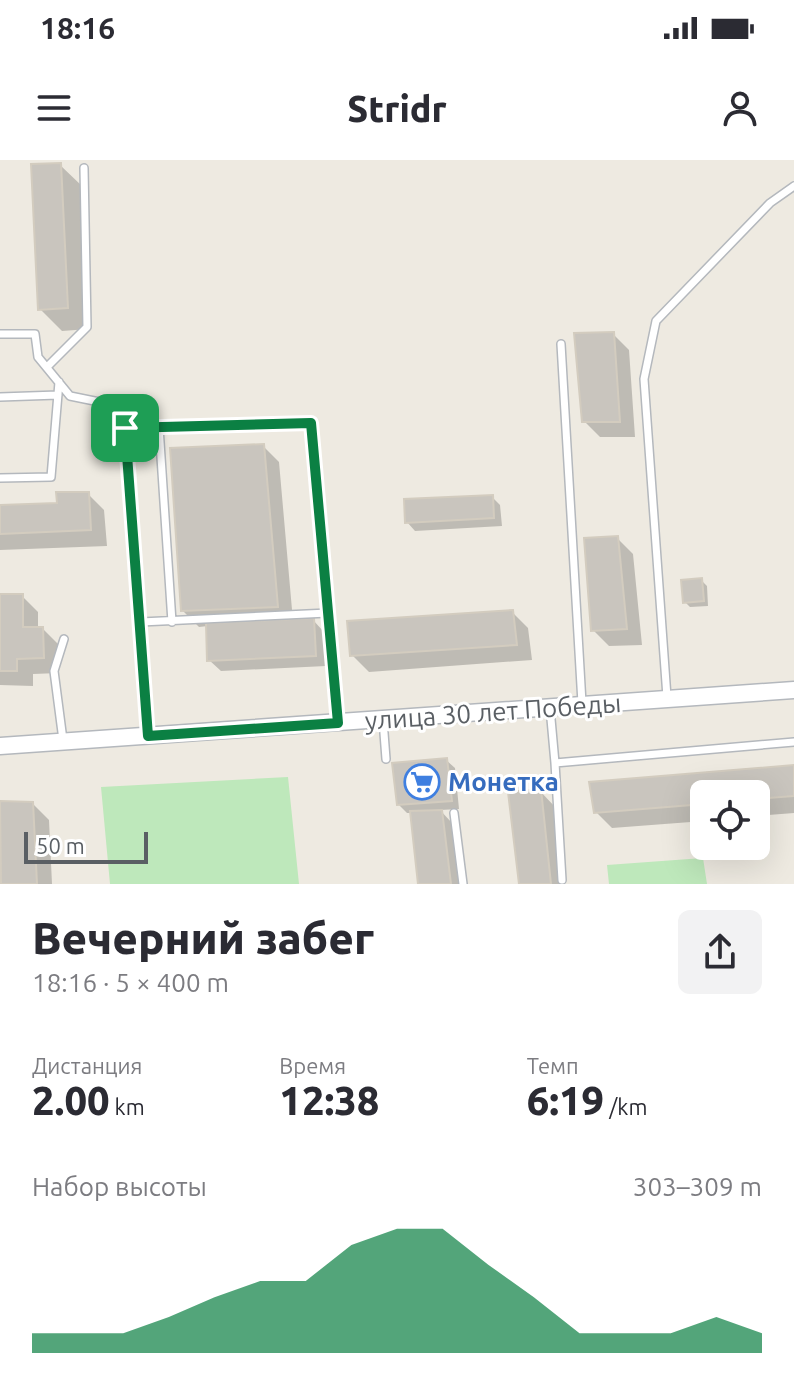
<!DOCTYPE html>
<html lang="ru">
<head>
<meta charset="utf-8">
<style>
	:root { --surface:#fff; --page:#f2f2f3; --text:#2b2b33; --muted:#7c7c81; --accent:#0b8043 }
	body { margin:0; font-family:Ubuntu,sans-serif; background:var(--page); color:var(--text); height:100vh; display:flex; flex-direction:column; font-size:30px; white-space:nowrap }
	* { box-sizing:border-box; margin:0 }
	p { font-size:26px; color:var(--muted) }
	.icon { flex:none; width:44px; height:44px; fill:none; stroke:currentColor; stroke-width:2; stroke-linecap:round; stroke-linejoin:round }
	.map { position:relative; height:724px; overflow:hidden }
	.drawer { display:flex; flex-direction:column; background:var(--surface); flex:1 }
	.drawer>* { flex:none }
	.buttons { position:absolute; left:690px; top:620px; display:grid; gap:16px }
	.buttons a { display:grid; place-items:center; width:80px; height:80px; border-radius:12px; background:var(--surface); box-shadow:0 8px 32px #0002; font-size:40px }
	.scale { position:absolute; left:24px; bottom:20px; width:124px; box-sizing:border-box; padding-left:8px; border:4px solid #5a5f64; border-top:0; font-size:22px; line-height:28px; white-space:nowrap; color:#5a5f64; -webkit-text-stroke:6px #fff; paint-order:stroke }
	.pin { position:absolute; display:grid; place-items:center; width:68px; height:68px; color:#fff; margin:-34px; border-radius:16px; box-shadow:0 4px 12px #0006 }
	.round { display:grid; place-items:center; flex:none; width:84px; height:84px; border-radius:12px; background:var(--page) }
	.headline { display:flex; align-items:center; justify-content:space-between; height:136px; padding:0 32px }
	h1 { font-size:44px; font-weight:800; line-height:60px }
	.metrics { display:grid; grid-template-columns:repeat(3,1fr); gap:12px; height:136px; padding:8px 32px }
	.metrics div { display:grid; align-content:center }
	.metrics b { font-size:40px; font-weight:800 }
	.metrics small { font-size:22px; font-weight:400 }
	.metrics p { font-size:22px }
	.chart { height:224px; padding:16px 32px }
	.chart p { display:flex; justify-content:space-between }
	.chart svg { width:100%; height:144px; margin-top:8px; fill:var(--accent); opacity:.7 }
	.status { display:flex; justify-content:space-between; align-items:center; height:56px; padding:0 40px; background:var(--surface); direction:ltr }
	.status svg { height:22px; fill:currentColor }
	header { display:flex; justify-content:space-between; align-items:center; height:104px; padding:0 32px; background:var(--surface); font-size:36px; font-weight:800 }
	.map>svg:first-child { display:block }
	.green { fill:#bee8bb }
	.shadow { fill:#0003 }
	.building { fill:#c9c5be; stroke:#d3ccbf; stroke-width:2 }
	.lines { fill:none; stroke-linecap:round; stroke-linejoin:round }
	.service-casing { stroke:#b4b8bd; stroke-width:10 }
	.tertiary-casing { stroke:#b4b8bd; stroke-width:19 }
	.service { stroke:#fff; stroke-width:7 }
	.tertiary { stroke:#fff; stroke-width:16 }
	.route-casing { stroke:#fff; stroke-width:16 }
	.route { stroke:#0b8043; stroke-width:10 }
	.labels { text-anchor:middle; stroke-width:6; stroke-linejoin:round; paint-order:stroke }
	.street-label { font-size:26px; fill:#5a5f64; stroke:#fff }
	.shop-label { font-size:26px; font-weight:bold; fill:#366cbe; stroke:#fff; text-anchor:start }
</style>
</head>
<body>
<div class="status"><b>18:16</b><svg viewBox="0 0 49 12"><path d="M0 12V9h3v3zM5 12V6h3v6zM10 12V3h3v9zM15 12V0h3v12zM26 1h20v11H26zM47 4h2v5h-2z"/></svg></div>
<header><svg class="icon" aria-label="menu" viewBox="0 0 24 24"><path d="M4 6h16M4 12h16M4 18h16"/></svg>Stridr<svg class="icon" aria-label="person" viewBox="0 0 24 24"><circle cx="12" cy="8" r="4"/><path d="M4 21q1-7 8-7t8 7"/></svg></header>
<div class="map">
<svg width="794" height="724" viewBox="0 0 794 724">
	<rect width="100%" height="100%" fill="#eeeae1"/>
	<path class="green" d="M 288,617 L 299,724 L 110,724 L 101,627 Z
		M 703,698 L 707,724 L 609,724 L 607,705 Z"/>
	<path class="shadow" d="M 60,5 L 82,26 L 89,169 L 62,171 L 40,149 Z
		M 613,174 L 629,190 L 635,277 L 600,277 L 584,261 Z
		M 263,286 L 279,302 L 293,461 L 313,460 L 324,472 L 326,506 L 221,511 L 209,500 L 208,466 L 199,467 L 183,451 Z
		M 88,334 L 104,350 L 107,386 L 0,390 L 0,347 L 59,345 Z
		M 492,337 L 500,345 L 502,366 L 415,371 L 407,362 Z
		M 617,378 L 633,394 L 642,485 L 609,486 L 593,470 Z
		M 701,420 L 707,426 L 708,446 L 690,447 L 685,442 Z
		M 0,436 L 22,436 L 38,452 L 38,469 L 43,469 L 59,485 L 59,513 L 33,514 L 33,526 L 0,525 Z
		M 512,452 L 528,468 L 532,500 L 369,512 L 352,495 Z
		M 446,600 L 455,608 L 459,649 L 440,650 L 452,663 L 460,724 L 420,724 L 412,653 L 407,653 L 399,645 Z
		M 794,608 L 794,653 L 756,656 L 756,634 L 704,634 L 704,661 L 612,668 L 596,652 Z
		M 540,631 L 556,648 L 565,724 L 521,724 Z
		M 0,643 L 33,644 L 49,660 L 52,724 L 3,724 Z"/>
	<path class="building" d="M 61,3 L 68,148 L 38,150 L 31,4 Z
		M 614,172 L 620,262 L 582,262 L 574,173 Z
		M 264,284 L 278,447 L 181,451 L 170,288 Z
		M 56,332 L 89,332 L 91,370 L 0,374 L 0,345 L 57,343 Z
		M 493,335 L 494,358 L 405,363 L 404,339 Z
		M 618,376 L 627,469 L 591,471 L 584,378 Z
		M 702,418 L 704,441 L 683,443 L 681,420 Z
		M 0,434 L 23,434 L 23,467 L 43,467 L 44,498 L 17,499 L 17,511 L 0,511 Z
		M 513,450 L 517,485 L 350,496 L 347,461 Z
		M 314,458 L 316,496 L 207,501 L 206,463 Z
		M 447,598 L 452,641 L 397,645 L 392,603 Z
		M 794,605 L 794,636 L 756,639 L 756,634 L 704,634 L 704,644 L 594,653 L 589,622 Z
		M 541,629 L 551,724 L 519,724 L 508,632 Z
		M 0,641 L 33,642 L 37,724 L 1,724 Z
		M 442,650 L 451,724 L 418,724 L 410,651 Z"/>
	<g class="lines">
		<defs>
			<path id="service" d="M 0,174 L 35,174 L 38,197 L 70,236 L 124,247 L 126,309 L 138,420 L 148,574
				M 561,184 L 582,543
				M 47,207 L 87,167 L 84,8
				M 0,237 L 58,235
				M 159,267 L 172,462
				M 125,268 L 311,263 L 328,453
				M 0,318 L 51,317 L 59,222
				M 141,462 L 328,453 L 338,560
				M 667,537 L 644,219 L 656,161 L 770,43 L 794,26
				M 550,548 L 555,603 L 794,582
				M 383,560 L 386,599
				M 63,580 L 54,511 L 64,479
				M 555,603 L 562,720
				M 454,653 L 463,724"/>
			<path id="tertiary" d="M 0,586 L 794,530"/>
		</defs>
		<use href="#service" class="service-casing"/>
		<use href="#tertiary" class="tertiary-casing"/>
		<use href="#service" class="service"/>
		<use href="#tertiary" class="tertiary"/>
	</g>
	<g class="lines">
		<defs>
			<path id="route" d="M 311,263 L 338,563 L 148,576 L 125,268 Z"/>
		</defs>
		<use href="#route" class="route-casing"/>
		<use href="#route" class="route"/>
	</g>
	<defs>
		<symbol id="supermarket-ring" viewBox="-11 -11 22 22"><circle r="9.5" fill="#fff" stroke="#3f7fe0" stroke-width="1.5"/><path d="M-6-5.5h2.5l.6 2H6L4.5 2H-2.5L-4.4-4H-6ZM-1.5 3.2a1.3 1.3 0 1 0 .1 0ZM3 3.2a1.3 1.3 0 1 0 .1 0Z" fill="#3f7fe0"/></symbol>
	</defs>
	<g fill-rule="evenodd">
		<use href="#supermarket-ring" x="402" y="602" width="40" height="40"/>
	</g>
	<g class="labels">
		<g class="street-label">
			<text transform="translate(493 552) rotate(-4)" y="9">улица 30 лет Победы</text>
		</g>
		<g class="shop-label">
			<text x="448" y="631">Монетка</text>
		</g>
	</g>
</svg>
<div class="buttons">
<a><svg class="icon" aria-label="locate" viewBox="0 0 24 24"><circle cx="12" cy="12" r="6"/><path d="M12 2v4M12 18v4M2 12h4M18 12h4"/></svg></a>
</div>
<div class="scale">50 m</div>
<div class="pin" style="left:125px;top:268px;background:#1e9e55"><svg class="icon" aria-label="arrive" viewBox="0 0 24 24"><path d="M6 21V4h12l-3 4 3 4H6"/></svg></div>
</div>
<section class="drawer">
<div class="headline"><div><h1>Вечерний забег</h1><p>18:16 · 5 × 400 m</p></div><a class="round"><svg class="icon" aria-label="share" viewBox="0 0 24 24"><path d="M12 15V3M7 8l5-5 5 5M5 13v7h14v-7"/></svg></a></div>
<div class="metrics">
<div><p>Дистанция</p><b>2.00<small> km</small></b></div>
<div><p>Время</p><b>12:38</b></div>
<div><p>Темп</p><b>6:19<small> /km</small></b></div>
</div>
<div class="chart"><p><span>Набор высоты</span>303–309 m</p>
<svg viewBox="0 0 160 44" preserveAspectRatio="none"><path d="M0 44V38L10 38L20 38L30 33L40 27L50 22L60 22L70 11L80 6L90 6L100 17L110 27L120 38L130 38L140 38L150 33L160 38V44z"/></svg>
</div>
</section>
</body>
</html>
